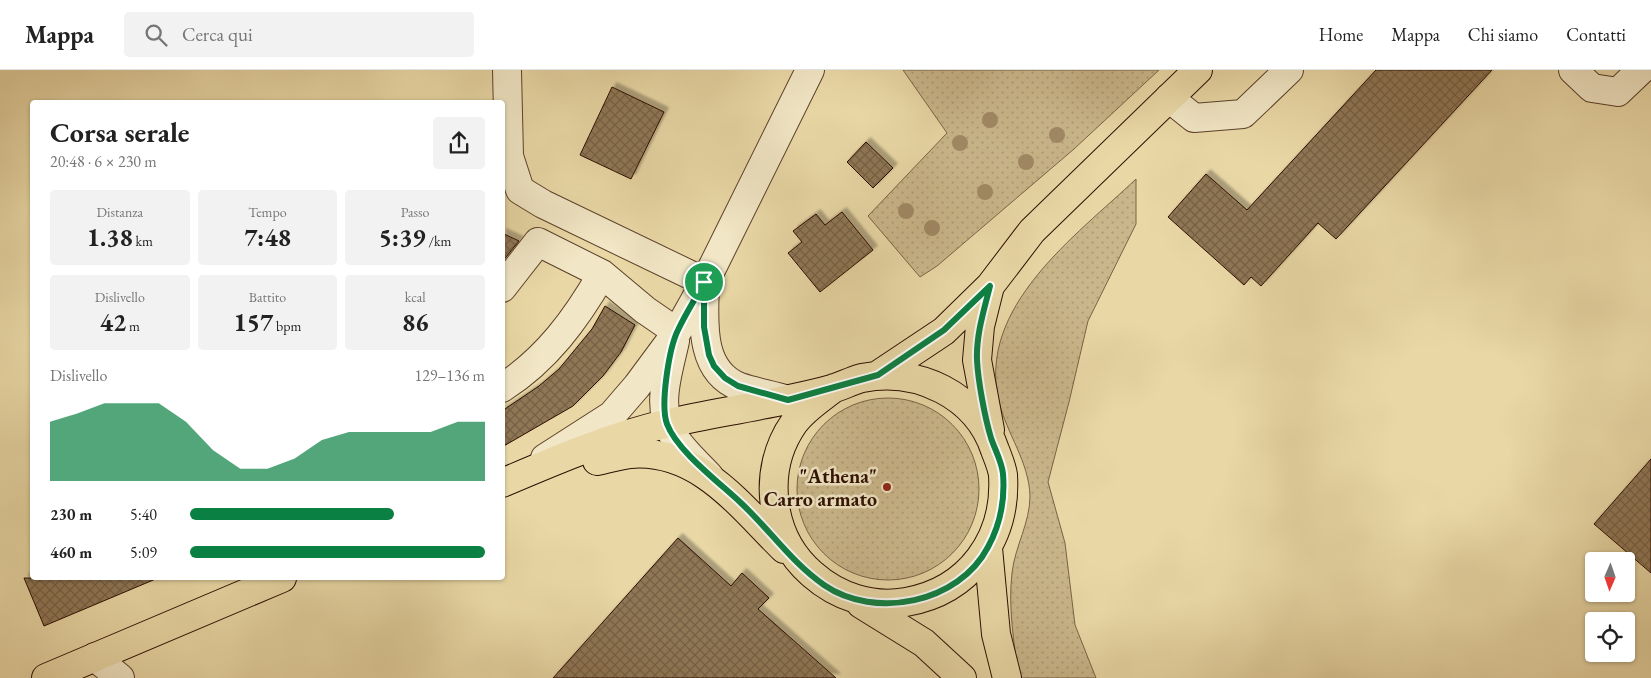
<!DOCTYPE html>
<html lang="it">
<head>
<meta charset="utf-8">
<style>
	:root { --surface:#fff; --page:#f2f2f2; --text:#222; --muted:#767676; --line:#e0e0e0; --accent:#0b8043 }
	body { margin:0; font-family:"EB Garamond",serif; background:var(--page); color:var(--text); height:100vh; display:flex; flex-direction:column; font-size:19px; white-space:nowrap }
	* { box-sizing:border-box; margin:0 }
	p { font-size:16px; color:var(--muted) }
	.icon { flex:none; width:28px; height:28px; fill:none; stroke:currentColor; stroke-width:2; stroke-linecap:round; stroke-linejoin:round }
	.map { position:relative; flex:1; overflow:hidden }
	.details { position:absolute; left:30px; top:30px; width:475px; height:480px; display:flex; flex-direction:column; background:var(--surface); border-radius:5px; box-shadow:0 1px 4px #0004 }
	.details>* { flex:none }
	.needle { width:32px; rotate:182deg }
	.fabs { position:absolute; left:1585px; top:482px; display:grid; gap:10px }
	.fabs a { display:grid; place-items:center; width:50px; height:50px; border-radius:5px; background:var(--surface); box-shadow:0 1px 4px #0004; font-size:25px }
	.pin { position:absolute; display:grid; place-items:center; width:42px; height:42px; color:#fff; margin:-21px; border:2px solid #fff; border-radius:50%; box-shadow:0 1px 5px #0007 }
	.round { display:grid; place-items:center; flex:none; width:52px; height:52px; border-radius:5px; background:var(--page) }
	.summary { display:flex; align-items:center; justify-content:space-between; height:85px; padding:0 20px }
	h1 { font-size:28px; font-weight:700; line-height:38px }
	.stats { display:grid; grid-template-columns:repeat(3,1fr); gap:8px; height:85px; padding:5px 20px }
	.stats div { display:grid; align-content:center; border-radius:5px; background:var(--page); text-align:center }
	.stats b { font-size:25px; font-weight:700 }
	.stats small { font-size:14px; font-weight:400 }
	.stats p { font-size:14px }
	.chart { height:140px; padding:10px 20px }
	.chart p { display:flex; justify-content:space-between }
	.chart svg { width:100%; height:90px; margin-top:5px; fill:var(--accent); opacity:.7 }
	ul { padding:0 20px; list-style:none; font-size:16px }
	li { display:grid; grid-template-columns:80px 60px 1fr; align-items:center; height:38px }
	li i { height:12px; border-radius:6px; background:var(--accent) }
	header { display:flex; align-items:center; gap:30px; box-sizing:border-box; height:70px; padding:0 25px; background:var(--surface); border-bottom:1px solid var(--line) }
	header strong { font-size:24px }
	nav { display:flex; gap:28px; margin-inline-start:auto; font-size:18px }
	.search { width:350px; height:45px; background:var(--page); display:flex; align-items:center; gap:12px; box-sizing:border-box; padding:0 18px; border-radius:5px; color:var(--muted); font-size:19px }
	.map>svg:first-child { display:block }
	.grass { fill:url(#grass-dots); stroke:#7b6245 }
	.building { fill:url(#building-cross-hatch); stroke:#2d0e00; filter:url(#shadow) }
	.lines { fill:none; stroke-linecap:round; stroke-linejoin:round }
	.minor-casing { stroke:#5c402a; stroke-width:30 }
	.major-casing { stroke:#2d0e00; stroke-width:30 }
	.minor { stroke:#f1e6c5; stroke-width:28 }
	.major { stroke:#e9d8a6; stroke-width:28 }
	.tree { fill:#a08965 }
	.route-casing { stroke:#fff; stroke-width:10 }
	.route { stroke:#0b8043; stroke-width:6 }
	.poi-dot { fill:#8f2418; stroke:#f1e6c5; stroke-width:2 }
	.labels { text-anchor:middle; stroke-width:5; stroke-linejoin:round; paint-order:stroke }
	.poi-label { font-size:20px; font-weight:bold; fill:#2d0e00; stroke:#f1e6c5; text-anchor:end }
</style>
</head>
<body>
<header>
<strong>Mappa</strong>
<div class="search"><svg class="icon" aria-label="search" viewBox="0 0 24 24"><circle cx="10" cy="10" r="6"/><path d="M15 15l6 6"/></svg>Cerca qui</div>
<nav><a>Home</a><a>Mappa</a><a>Chi siamo</a><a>Contatti</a></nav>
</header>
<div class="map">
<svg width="1651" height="608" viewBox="0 0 1651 608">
	<defs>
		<pattern id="grass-dots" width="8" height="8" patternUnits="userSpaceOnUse" patternTransform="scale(1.25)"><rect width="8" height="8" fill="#c9b68a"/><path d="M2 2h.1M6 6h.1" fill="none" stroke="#ad9b75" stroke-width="1.8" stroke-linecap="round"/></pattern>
		<pattern id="building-cross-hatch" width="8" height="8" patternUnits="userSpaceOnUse" patternTransform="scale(1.25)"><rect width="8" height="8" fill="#8f7756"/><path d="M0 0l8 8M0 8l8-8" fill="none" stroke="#756045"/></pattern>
		<filter id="shadow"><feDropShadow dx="4.5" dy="-4.5" stdDeviation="1" flood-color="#0004"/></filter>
	</defs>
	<rect width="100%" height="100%" fill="#e9d8a6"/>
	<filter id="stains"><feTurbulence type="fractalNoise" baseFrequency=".004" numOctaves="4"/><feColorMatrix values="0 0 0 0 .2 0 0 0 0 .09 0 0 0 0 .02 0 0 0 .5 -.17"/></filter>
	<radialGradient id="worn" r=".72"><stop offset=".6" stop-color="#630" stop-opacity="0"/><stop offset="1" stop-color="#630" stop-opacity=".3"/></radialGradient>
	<path class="grass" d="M 903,0 L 1159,0 L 1074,79 L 937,196 L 920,207 L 868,146 L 947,63 Z
		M 1136,109 L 1136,154 L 1088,251 L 1069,332 L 1048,412 L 1065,473 L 1075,555 L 1096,608 L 1019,608 C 1014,574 1008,537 1012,503 C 1015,476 1030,453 1030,426 C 1029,392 1007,364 999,332 C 976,237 1076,166 1136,109 Z
		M797 419a91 91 0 1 1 182 0a91 91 0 1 1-182 0Z"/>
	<path class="building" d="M 1376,0 L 1492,0 L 1336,169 L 1318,153 L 1261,216 L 1251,207 L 1244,215 L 1168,147 L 1206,104 L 1247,140 Z
		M 612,17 L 664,42 L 631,109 L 580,85 Z
		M 866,72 L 893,98 L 873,118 L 847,92 Z
		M 842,142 L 873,180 L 820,222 L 788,183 L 802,172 L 793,161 L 816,144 L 825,155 Z
		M 502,163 L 519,171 L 502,192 Z
		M 605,236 L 635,255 L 621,282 L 603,306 L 573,336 L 502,377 L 502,341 L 539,316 L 559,299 L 592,259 Z
		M 1651,389 L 1651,503 L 1594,454 Z
		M 678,468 L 731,516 L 742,503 L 769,528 L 758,539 L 836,608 L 553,608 Z
		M 24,508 L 158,508 L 44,556 Z"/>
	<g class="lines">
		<defs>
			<path id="minor" d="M 507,0 L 509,86 L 520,120 L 543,134 L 705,212
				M 1573,0 L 1592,18 L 1618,22 L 1641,0
				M 1169,28 L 1194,48 L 1243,44 L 1289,0
				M 705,214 C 704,249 698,301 740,317 C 755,322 772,325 788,330
				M 502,218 L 538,172 L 602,204 L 645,240 L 677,262
				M 675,271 C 669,300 655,337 673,365 C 682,380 697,393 709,406
				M 502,318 C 547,289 576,249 602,204
				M 545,388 L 612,345 L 637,316 L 677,262 L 705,212 L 810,0
				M 95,587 L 120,608"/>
			<path id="major" d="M 878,305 L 944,261 L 990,216 L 1032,161 L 1198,0
				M 990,360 L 977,290 L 980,256 L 990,216
				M 597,391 C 608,389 619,385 630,384 C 699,378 741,437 784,479
				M 502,413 C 556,390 612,366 669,353 C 709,344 750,338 790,329 C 804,326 818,323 832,319 C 842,316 851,311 862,308 C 917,297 977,325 995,380 C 998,388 1002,397 1003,405 C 1007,469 969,521 906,532 C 872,538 838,527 812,504 C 769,467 761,400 794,353 C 804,339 820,329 834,318
				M 988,478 L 996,564 L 1007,608
				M 861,534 L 924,573 L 962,608
				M 46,608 L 282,508"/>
		</defs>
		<use href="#minor" class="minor-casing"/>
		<use href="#major" class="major-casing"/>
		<use href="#minor" class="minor"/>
		<use href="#major" class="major"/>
	</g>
	<g class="tree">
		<circle cx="990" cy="50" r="8"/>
		<circle cx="1057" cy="65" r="8"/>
		<circle cx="960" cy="73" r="8"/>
		<circle cx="1026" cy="92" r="8"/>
		<circle cx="985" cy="122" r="8"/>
		<circle cx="906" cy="141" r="8"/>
		<circle cx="932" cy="158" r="8"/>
	</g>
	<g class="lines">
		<defs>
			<path id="route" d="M 704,212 L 704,257 L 709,285 L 714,296 L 725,308 L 738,316 L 788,330 L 878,305 L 944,260 L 990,216 C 984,240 976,265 977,290 C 978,311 985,348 991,368 C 995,380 1002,392 1003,404 C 1005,429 1000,455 988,477 C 959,533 875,550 824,515 C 792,493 769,459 741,433 C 720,413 677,381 667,354 C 660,335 669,278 678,260 C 686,243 696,228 704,212 Z"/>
		</defs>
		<use href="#route" class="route-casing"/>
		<use href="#route" class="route"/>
	</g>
	<circle class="poi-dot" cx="887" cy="417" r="5"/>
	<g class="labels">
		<g class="poi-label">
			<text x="877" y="413">"Athena"<tspan x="877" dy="23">Carro armato</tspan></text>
		</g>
	</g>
	<rect width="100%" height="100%" filter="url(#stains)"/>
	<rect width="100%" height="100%" fill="url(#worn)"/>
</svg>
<div class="fabs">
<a><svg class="needle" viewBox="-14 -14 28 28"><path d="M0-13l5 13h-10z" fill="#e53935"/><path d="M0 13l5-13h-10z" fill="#767676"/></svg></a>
<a><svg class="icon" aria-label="locate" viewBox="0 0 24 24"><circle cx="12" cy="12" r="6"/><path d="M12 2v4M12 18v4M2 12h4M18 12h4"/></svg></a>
</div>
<div class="pin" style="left:704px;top:212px;background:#1e9e55"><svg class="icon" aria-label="arrive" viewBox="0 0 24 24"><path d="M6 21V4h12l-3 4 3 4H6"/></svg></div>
<section class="details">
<div class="summary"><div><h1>Corsa serale</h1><p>20:48 · 6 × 230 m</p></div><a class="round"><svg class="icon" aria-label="share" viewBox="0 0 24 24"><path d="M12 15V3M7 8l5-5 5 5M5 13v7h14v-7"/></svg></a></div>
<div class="stats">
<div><p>Distanza</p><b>1.38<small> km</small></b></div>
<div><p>Tempo</p><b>7:48</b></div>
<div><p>Passo</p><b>5:39<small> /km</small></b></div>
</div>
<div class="stats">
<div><p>Dislivello</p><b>42<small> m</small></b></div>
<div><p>Battito</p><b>157<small> bpm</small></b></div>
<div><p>kcal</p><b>86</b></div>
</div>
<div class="chart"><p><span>Dislivello</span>129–136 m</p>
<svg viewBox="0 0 160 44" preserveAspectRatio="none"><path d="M0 44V15L10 11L20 6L30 6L40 6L50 15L60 29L70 38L80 38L90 33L100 24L110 20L120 20L130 20L140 20L150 15L160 15V44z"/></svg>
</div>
<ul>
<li><b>230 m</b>5:40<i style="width:69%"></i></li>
<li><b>460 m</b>5:09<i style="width:100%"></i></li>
</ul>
</section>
</div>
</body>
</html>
